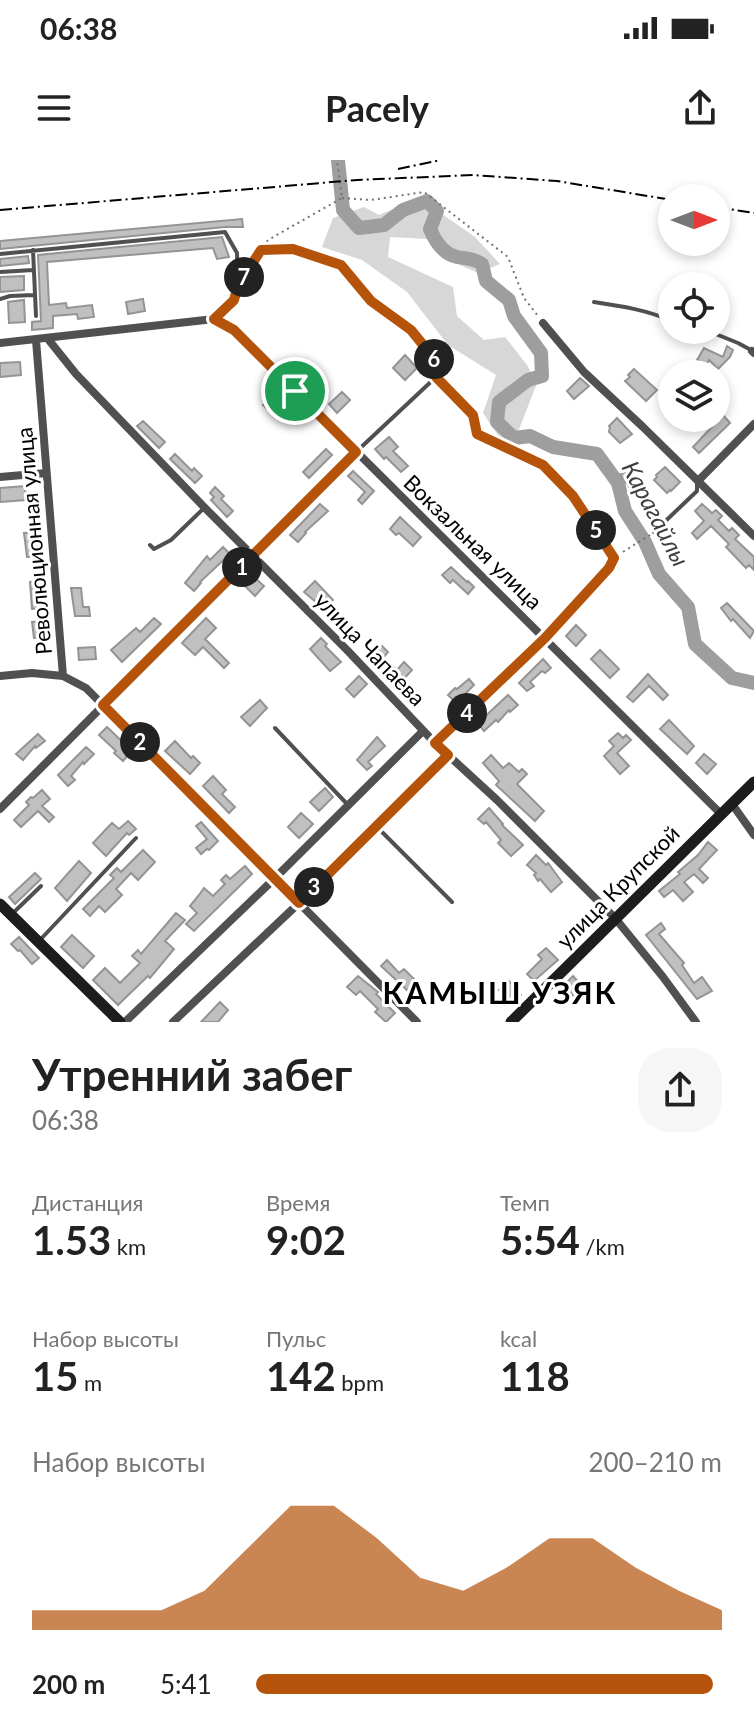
<!DOCTYPE html>
<html lang="ru">
<head>
<meta charset="utf-8">
<style>
	:root { --surface:#fff; --page:#f6f6f6; --text:#222; --muted:#767676; --accent:#b45309 }
	body { margin:0; font-family:Lato,sans-serif; background:var(--page); color:var(--text); height:100vh; display:flex; flex-direction:column; font-size:30px; white-space:nowrap }
	* { box-sizing:border-box; margin:0 }
	p { font-size:26px; color:var(--muted) }
	.icon { flex:none; width:44px; height:44px; fill:none; stroke:currentColor; stroke-width:2; stroke-linecap:round; stroke-linejoin:round }
	.map { position:relative; height:862px; overflow:hidden }
	.drawer { display:flex; flex-direction:column; background:var(--surface); flex:1 }
	.drawer>* { flex:none }
	.needle { width:52px; rotate:90deg }
	.fabs { position:absolute; left:658px; top:24px; display:grid; gap:16px }
	.fabs a { display:grid; place-items:center; width:72px; height:72px; border-radius:50%; background:var(--surface); box-shadow:0 4px 12px #0003; font-size:40px }
	.pin { position:absolute; display:grid; place-items:center; width:68px; height:68px; color:#fff; margin:-34px; border:4px solid #fff; border-radius:50%; box-shadow:0 2px 8px #0007 }
	.km { position:absolute; width:40px; height:40px; margin:-20px; border-radius:50%; background:#222; color:#fff; font-size:22px; line-height:40px; text-align:center }
	.round { display:grid; place-items:center; flex:none; width:84px; height:84px; border-radius:32px; background:var(--page) }
	.headline { display:flex; align-items:center; justify-content:space-between; height:136px; padding:0 32px }
	h1 { font-size:44px; font-weight:700; line-height:60px }
	.metrics { display:grid; grid-template-columns:repeat(3,1fr); gap:12px; height:136px; padding:8px 32px }
	.metrics div { display:grid; align-content:center }
	.metrics b { font-size:40px; font-weight:700 }
	.metrics small { font-size:22px; font-weight:400 }
	.metrics p { font-size:22px }
	.chart { height:224px; padding:16px 32px }
	.chart p { display:flex; justify-content:space-between }
	.chart svg { width:100%; height:144px; margin-top:8px; fill:var(--accent); opacity:.7 }
	ul { padding:0 32px; list-style:none; font-size:26px }
	li { display:grid; grid-template-columns:128px 96px 1fr; align-items:center; height:60px }
	li i { height:20px; border-radius:10px; background:var(--accent) }
	.status { display:flex; justify-content:space-between; align-items:center; height:56px; padding:0 40px; background:var(--surface); direction:ltr }
	.status svg { height:22px; fill:currentColor }
	header { display:flex; justify-content:space-between; align-items:center; height:104px; padding:0 32px; background:var(--surface); font-size:36px; font-weight:700 }
	.map>svg:first-child { display:block }
	.green { fill:#d7d7d7 }
	.lines { fill:none; stroke-linecap:round; stroke-linejoin:round }
	.river { stroke:#9e9e9e; stroke-width:14 }
	.building { fill:#c0c0c0; stroke:#949494; stroke-width:2 }
	.path { stroke:#727272; stroke-width:2; stroke-dasharray:2 4; stroke-linecap:butt }
	.lane { stroke:#505050; stroke-width:4 }
	.street { stroke:#505050; stroke-width:8 }
	.secondary { stroke:#1d1d1d; stroke-width:11 }
	.rail { stroke:#000; stroke-width:2; stroke-dasharray:12 4 2 4; stroke-linecap:butt }
	.route-casing { stroke:#fff; stroke-width:16 }
	.route { stroke:#b45309; stroke-width:10 }
	.labels { text-anchor:middle; stroke-width:6; stroke-linejoin:round; paint-order:stroke }
	.street-label { font-size:22px; fill:#000; stroke:#fff }
	.water-label { font-size:24px; font-style:italic; fill:#3f3f3f; stroke:#fff }
	.district-label { font-size:30px; font-weight:bold; letter-spacing:2px; fill:#000; stroke:#fff }
</style>
</head>
<body>
<div class="status"><b>06:38</b><svg viewBox="0 0 49 12"><path d="M0 12V9h3v3zM5 12V6h3v6zM10 12V3h3v9zM15 12V0h3v12zM26 1h20v11H26zM47 4h2v5h-2z"/></svg></div>
<header><svg class="icon" aria-label="menu" viewBox="0 0 24 24"><path d="M4 6h16M4 12h16M4 18h16"/></svg>Pacely<svg class="icon" aria-label="share" viewBox="0 0 24 24"><path d="M12 15V3M7 8l5-5 5 5M5 13v7h14v-7"/></svg></header>
<div class="map">
<svg width="754" height="862" viewBox="0 0 754 862">
	<rect width="100%" height="100%" fill="#fff"/>
	<path class="green" d="M 419,38 L 475,77 L 500,104 L 478,113 L 453,102 L 427,79 L 390,77 L 388,97 L 453,127 L 457,156 L 484,180 L 505,177 L 527,205 L 537,223 L 518,272 L 501,280 L 483,253 L 496,215 L 448,185 L 407,132 L 362,100 L 322,87 L 333,58 L 364,47 L 379,55 Z"/>
	<g class="lines">
		<path class="river" d="M 338,0 L 343,50 L 359,68 L 384,65 L 403,50 L 427,41 L 437,51 L 430,69 C 435,81 443,94 457,97 C 467,99 473,98 482,104 L 486,121 L 509,140 L 514,156 L 541,193 L 542,216 L 528,220 L 499,242 L 497,262 L 514,278 L 530,276 L 553,287 L 597,294 L 618,323 L 625,351 L 645,382 L 659,414 L 688,447 L 695,484 L 732,518 L 754,523"/>
	</g>
	<path class="building" d="M 242,59 L 243,67 L 225,67 L 0,89 L 0,81 Z
		M 222,77 L 229,97 L 217,99 L 213,88 L 47,102 L 49,145 L 66,143 L 67,148 L 92,145 L 94,157 L 78,159 L 77,154 L 53,156 L 53,168 L 32,170 L 32,162 L 41,161 L 38,95 Z
		M 28,96 L 29,103 L 0,106 L 0,99 Z
		M 24,116 L 24,130 L 0,132 L 0,117 Z
		M 143,139 L 145,151 L 128,154 L 126,142 Z
		M 24,140 L 25,162 L 9,163 L 8,142 Z
		M 727,186 L 733,190 L 730,197 L 718,209 L 709,200 L 707,204 L 697,200 L 704,188 L 723,197 Z
		M 405,195 L 417,208 L 405,220 L 393,208 Z
		M 20,202 L 21,215 L 0,217 L 0,203 Z
		M 634,209 L 657,230 L 646,241 L 625,221 L 630,217 L 628,215 Z
		M 580,218 L 589,226 L 574,239 L 567,231 Z
		M 276,231 L 284,238 L 271,252 L 263,245 Z
		M 342,232 L 350,240 L 337,253 L 329,244 Z
		M 723,255 L 730,263 L 699,293 L 693,287 Z
		M 617,258 L 632,274 L 620,283 L 609,272 L 610,267 L 609,266 Z
		M 143,261 L 165,282 L 159,288 L 137,266 Z
		M 389,277 L 398,287 L 393,291 L 408,306 L 401,312 L 386,297 L 384,299 L 375,289 Z
		M 326,289 L 332,295 L 309,318 L 303,312 Z
		M 175,294 L 192,311 L 194,308 L 202,316 L 195,323 L 170,299 Z
		M 665,307 L 680,322 L 671,331 L 670,330 L 667,333 L 654,320 L 657,317 L 656,315 Z
		M 353,311 L 374,331 L 362,344 L 358,340 L 365,332 L 348,316 Z
		M 625,311 L 634,324 L 636,322 L 644,332 L 637,337 L 620,315 Z
		M 25,326 L 26,340 L 0,342 L 0,328 Z
		M 215,327 L 224,336 L 221,339 L 233,351 L 227,357 L 211,340 L 214,337 L 210,333 Z
		M 320,344 L 328,351 L 305,372 L 306,373 L 298,382 L 290,375 Z
		M 702,344 L 712,353 L 716,350 L 722,356 L 718,360 L 729,371 L 732,368 L 739,375 L 735,379 L 754,397 L 754,410 L 749,405 L 746,408 L 726,387 L 729,384 L 711,366 L 697,379 L 692,373 L 704,361 L 695,351 Z
		M 400,357 L 421,377 L 413,386 L 399,373 L 396,375 L 390,369 Z
		M 39,372 L 41,396 L 27,397 L 24,373 Z
		M 223,387 L 230,394 L 200,422 L 201,423 L 194,431 L 185,423 L 207,396 L 210,400 Z
		M 451,407 L 467,422 L 468,421 L 474,427 L 468,434 L 453,420 L 450,423 L 442,415 Z
		M 251,414 L 264,426 L 255,436 L 242,423 Z
		M 44,421 L 47,448 L 32,449 L 30,422 Z
		M 315,421 L 333,440 L 324,449 L 304,432 Z
		M 71,428 L 81,428 L 83,447 L 89,447 L 90,456 L 75,456 Z
		M 727,443 L 754,471 L 750,478 L 733,459 L 731,461 L 721,448 Z
		M 154,458 L 161,464 L 122,502 L 111,490 L 136,468 L 140,472 Z
		M 206,458 L 216,468 L 205,479 L 229,503 L 224,508 L 203,487 L 195,495 L 182,483 Z
		M 47,461 L 48,477 L 34,478 L 32,462 Z
		M 576,465 L 586,475 L 576,486 L 566,476 Z
		M 321,478 L 327,484 L 325,486 L 341,502 L 330,511 L 310,489 Z
		M 382,486 L 388,492 L 384,497 L 397,510 L 404,502 L 412,510 L 399,524 L 372,497 Z
		M 95,487 L 96,499 L 79,500 L 78,488 Z
		M 600,490 L 619,509 L 610,518 L 591,499 Z
		M 543,499 L 551,508 L 545,513 L 542,511 L 530,522 L 534,526 L 527,531 L 519,523 Z
		M 648,514 L 668,535 L 663,540 L 649,526 L 633,542 L 627,537 Z
		M 359,516 L 367,524 L 354,537 L 346,529 Z
		M 469,519 L 474,525 L 456,543 L 448,535 L 455,528 L 457,529 Z
		M 508,535 L 518,545 L 510,552 L 509,550 L 498,562 L 496,560 L 484,571 L 478,563 Z
		M 260,540 L 267,548 L 250,566 L 241,557 Z
		M 669,560 L 694,586 L 687,594 L 660,569 Z
		M 107,567 L 132,591 L 123,601 L 114,593 L 116,591 L 99,575 Z
		M 618,573 L 623,578 L 626,575 L 631,580 L 617,593 L 629,606 L 620,614 L 604,596 L 614,586 L 609,581 Z
		M 38,574 L 45,581 L 36,588 L 35,586 L 23,600 L 16,594 Z
		M 377,577 L 385,586 L 368,602 L 372,606 L 367,610 L 357,600 Z
		M 175,581 L 191,598 L 193,596 L 200,603 L 190,614 L 165,591 Z
		M 86,587 L 94,594 L 84,604 L 83,602 L 71,616 L 75,620 L 68,626 L 58,615 Z
		M 704,594 L 716,604 L 707,614 L 696,603 Z
		M 491,595 L 503,608 L 509,603 L 519,612 L 522,609 L 527,614 L 517,624 L 544,651 L 535,661 L 496,625 L 499,621 L 483,603 Z
		M 213,616 L 226,630 L 222,634 L 235,647 L 229,653 L 203,626 Z
		M 325,628 L 333,637 L 319,651 L 310,642 Z
		M 42,630 L 50,639 L 42,646 L 54,657 L 49,662 L 38,651 L 21,667 L 14,660 L 29,645 L 26,642 L 31,637 L 33,638 Z
		M 489,648 L 503,664 L 502,665 L 523,685 L 511,696 L 498,683 L 501,680 L 486,662 L 484,664 L 478,659 Z
		M 301,653 L 313,664 L 299,678 L 288,667 Z
		M 128,661 L 136,669 L 129,675 L 127,673 L 106,696 L 93,683 L 112,663 L 119,669 Z
		M 201,662 L 218,681 L 209,690 L 207,689 L 201,694 L 196,688 L 207,679 L 196,666 Z
		M 708,682 L 717,690 L 699,709 L 708,718 L 703,723 L 694,714 L 684,722 L 693,732 L 683,741 L 673,730 L 664,737 L 659,731 L 680,714 L 678,712 L 698,695 Z
		M 143,690 L 155,702 L 138,720 L 131,713 L 116,729 L 122,735 L 105,752 L 99,746 L 90,756 L 83,749 L 114,718 L 110,715 L 117,708 L 121,712 Z
		M 536,695 L 546,705 L 548,703 L 562,722 L 551,732 L 540,719 L 538,721 L 534,715 L 536,713 L 527,705 Z
		M 79,701 L 91,713 L 67,741 L 55,728 Z
		M 245,706 L 252,714 L 194,771 L 186,764 L 197,753 L 190,746 L 199,735 L 204,728 L 213,736 L 225,724 L 221,720 L 226,715 L 230,719 Z
		M 35,713 L 41,719 L 15,744 L 9,737 Z
		M 176,753 L 185,760 L 165,781 L 174,789 L 150,818 L 148,816 L 118,845 L 93,820 L 105,808 L 120,823 L 140,803 L 132,796 L 138,790 L 141,794 Z
		M 661,763 L 665,769 L 659,774 L 684,803 L 682,805 L 694,823 L 702,817 L 712,831 L 697,839 L 646,775 Z
		M 72,775 L 94,796 L 83,808 L 61,787 Z
		M 19,777 L 39,798 L 32,804 L 20,790 L 18,791 L 11,784 Z
		M 546,788 L 558,800 L 534,821 L 527,814 L 542,799 L 538,795 Z
		M 387,800 L 399,813 L 404,809 L 417,822 L 408,831 L 381,806 Z
		M 358,816 L 378,832 L 376,834 L 395,853 L 386,862 L 375,852 L 378,849 L 360,831 L 356,835 L 347,827 Z
		M 573,816 L 586,831 L 577,840 L 564,825 Z
		M 509,821 L 521,835 L 511,844 L 499,830 Z
		M 220,842 L 228,850 L 218,862 L 201,862 Z"/>
	<g class="lines">
		<path class="path" d="M 342,38 L 371,40 L 424,32 L 508,97 L 524,138 L 538,156
			M 261,90 L 293,89 L 341,105 L 371,141 L 407,168
			M 244,117 L 268,80 L 342,38 L 337,0
			M 441,223 L 473,255 L 477,274 L 543,305 L 573,336 L 611,393
			M 618,395 L 650,375"/>
		<path class="lane" d="M 33,90 L 36,156
			M 0,94 L 225,72 L 237,93 L 238,125 L 234,140 L 216,157
			M 0,112 L 33,110
			M 0,139 L 10,136 L 34,135
			M 594,142 C 621,146 647,150 672,161
			M 706,170 L 738,183 L 751,190
			M 356,292 L 436,217 L 437,202 L 411,170
			M 654,372 L 697,331 L 697,323
			M 150,385 L 154,389 L 171,380 L 203,349
			M 546,478 L 609,408 L 614,398
			M 275,568 L 348,645
			M 378,668 L 452,742
			M 13,753 L 41,726
			M 40,780 L 136,678"/>
		<path class="street" d="M 543,163 L 584,212 L 643,267 L 754,376
			M 48,179 L 76,214 L 205,348 L 347,490 L 435,583 L 497,640 L 615,758 L 663,817 L 696,862
			M 36,180 L 63,516 L 86,528 L 417,862
			M 0,183 L 214,159 L 234,170 C 395,332 559,492 721,654
			M 752,191 L 754,193
			M 0,317 L 46,313
			M 698,321 L 754,264
			M 0,516 L 32,513 L 63,516
			M 435,583 L 545,478
			M 732,644 L 754,675
			M 0,649 L 356,292
			M 125,862 L 274,719 L 423,571
			M 173,862 L 299,743 L 448,595"/>
		<path class="secondary" d="M 0,744 L 120,862
			M 511,862 L 754,622"/>
		<path class="rail" d="M 398,9 L 441,0
			M 716,47 L 754,53
			M 0,50 L 357,20 L 473,15 L 557,21 L 672,40"/>
	</g>
	<g class="lines">
		<defs>
			<path id="route" d="M 293,89 L 341,105 L 371,141 L 411,170 L 437,202 L 436,217 L 473,255 L 477,274 L 543,305 L 573,336 L 614,398 L 609,408 L 545,478 L 435,583 L 448,595 L 299,743 L 103,545 L 356,292 L 234,170 L 214,159 L 234,140 L 238,125 L 261,90 Z"/>
		</defs>
		<use href="#route" class="route-casing"/>
		<use href="#route" class="route"/>
	</g>
	<g class="labels">
		<g class="street-label">
			<text transform="translate(34 381) rotate(-95)" y="8">Революционная улица</text>
			<text transform="translate(473 382) rotate(44)" y="8">Вокзальная улица</text>
			<text transform="translate(370 489) rotate(46)" y="8">улица Чапаева</text>
			<text transform="translate(618 727) rotate(-45)" y="8">улица Крупской</text>
		</g>
		<g class="water-label">
			<text transform="translate(655 354) rotate(62)" y="8">Карагайлы</text>
		</g>
		<g class="district-label">
			<text x="500" y="844">КАМЫШ УЗЯК</text>
		</g>
	</g>
</svg>
<div class="fabs">
<a><svg class="needle" viewBox="-14 -14 28 28"><path d="M0-13l5 13h-10z" fill="#e53935"/><path d="M0 13l5-13h-10z" fill="#767676"/></svg></a>
<a><svg class="icon" aria-label="locate" viewBox="0 0 24 24"><circle cx="12" cy="12" r="6"/><path d="M12 2v4M12 18v4M2 12h4M18 12h4"/></svg></a>
<a><svg class="icon" aria-label="layers" viewBox="0 0 24 24"><path d="M12 4l9 5-9 5-9-5zM3 14l9 5 9-5"/></svg></a>
</div>
<div class="pin" style="left:295px;top:231px;background:#1e9e55"><svg class="icon" aria-label="arrive" viewBox="0 0 24 24"><path d="M6 21V4h12l-3 4 3 4H6"/></svg></div>
<b class="km" style="left:242px;top:407px">1</b>
<b class="km" style="left:140px;top:582px">2</b>
<b class="km" style="left:314px;top:727px">3</b>
<b class="km" style="left:467px;top:553px">4</b>
<b class="km" style="left:596px;top:370px">5</b>
<b class="km" style="left:434px;top:199px">6</b>
<b class="km" style="left:244px;top:117px">7</b>
</div>
<section class="drawer">
<div class="headline"><div><h1>Утренний забег</h1><p>06:38</p></div><a class="round"><svg class="icon" aria-label="share" viewBox="0 0 24 24"><path d="M12 15V3M7 8l5-5 5 5M5 13v7h14v-7"/></svg></a></div>
<div class="metrics">
<div><p>Дистанция</p><b>1.53<small> km</small></b></div>
<div><p>Время</p><b>9:02</b></div>
<div><p>Темп</p><b>5:54<small> /km</small></b></div>
</div>
<div class="metrics">
<div><p>Набор высоты</p><b>15<small> m</small></b></div>
<div><p>Пульс</p><b>142<small> bpm</small></b></div>
<div><p>kcal</p><b>118</b></div>
</div>
<div class="chart"><p><span>Набор высоты</span>200–210 m</p>
<svg viewBox="0 0 160 44" preserveAspectRatio="none"><path d="M0 44V38L10 38L20 38L30 38L40 32L50 19L60 6L70 6L80 16L90 28L100 32L110 25L120 16L130 16L140 25L150 32L160 38V44z"/></svg>
</div>
<ul>
<li><b>200 m</b>5:41<i style="width:98%"></i></li>
</ul>
</section>
</body>
</html>
